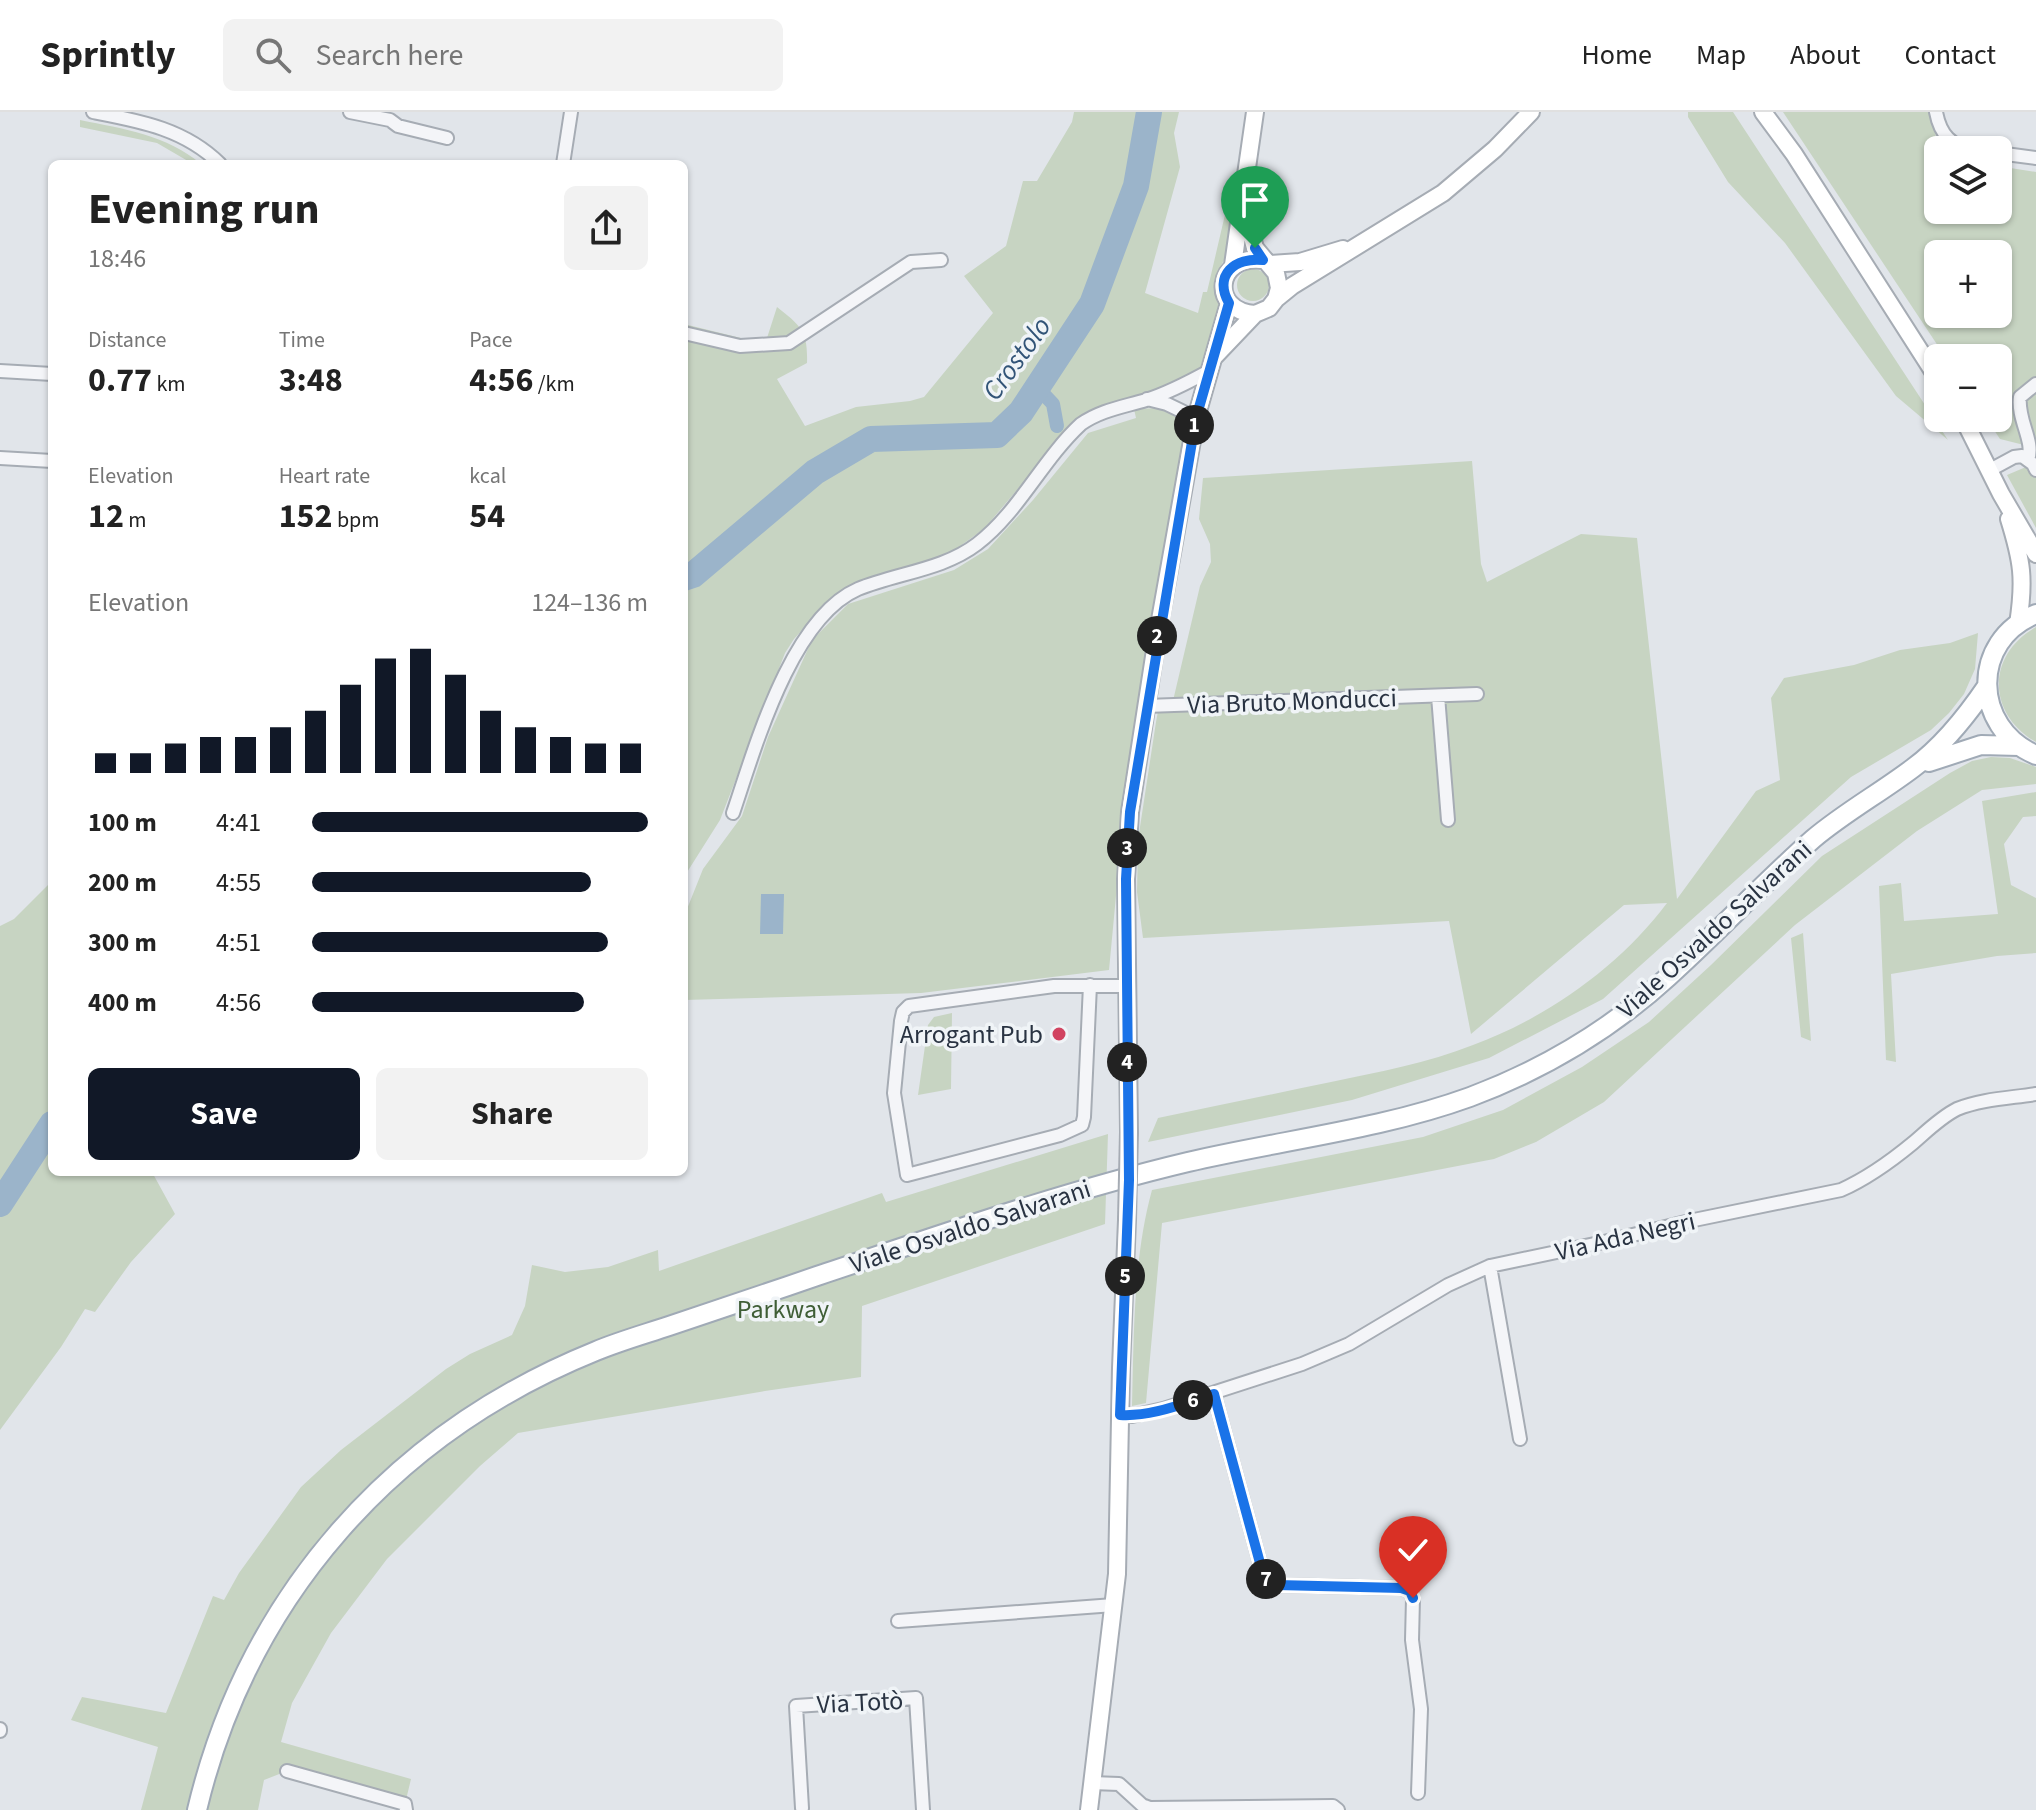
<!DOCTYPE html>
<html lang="en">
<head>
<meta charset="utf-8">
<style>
	:root { --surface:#fff; --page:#f2f2f2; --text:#222; --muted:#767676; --line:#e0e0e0; --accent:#111827 }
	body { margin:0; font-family:"Source Sans 3",sans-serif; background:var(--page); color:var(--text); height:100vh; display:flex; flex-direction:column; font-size:30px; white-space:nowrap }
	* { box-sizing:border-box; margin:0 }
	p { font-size:26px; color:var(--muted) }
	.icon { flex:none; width:44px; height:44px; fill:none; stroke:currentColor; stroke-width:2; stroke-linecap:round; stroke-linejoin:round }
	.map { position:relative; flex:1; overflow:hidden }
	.side { position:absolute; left:48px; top:48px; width:640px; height:1016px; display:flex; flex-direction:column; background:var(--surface); border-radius:12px; box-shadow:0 2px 6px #0004 }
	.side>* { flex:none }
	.controls { position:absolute; left:1924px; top:24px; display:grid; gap:16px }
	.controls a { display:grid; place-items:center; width:88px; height:88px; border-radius:12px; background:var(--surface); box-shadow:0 2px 6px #0004; font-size:40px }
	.pin { position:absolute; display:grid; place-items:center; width:68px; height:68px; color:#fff; margin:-82px -34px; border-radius:50% 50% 50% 0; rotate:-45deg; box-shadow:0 0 8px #0007 }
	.pin .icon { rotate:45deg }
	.km { position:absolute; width:40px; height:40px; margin:-20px; border-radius:50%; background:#222; color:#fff; font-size:22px; line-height:40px; text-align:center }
	.round { display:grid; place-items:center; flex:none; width:84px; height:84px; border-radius:12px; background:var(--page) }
	.overview { display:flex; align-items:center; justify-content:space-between; height:136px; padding:0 40px }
	h1 { font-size:44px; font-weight:700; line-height:60px }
	.figures { display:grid; grid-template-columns:repeat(3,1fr); gap:12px; height:136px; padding:8px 40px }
	.figures div { display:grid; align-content:center }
	.figures b { font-size:34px; font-weight:700 }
	.figures small { font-size:22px; font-weight:400 }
	.figures p { font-size:22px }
	.chart { height:224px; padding:16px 40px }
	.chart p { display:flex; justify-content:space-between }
	.chart svg { width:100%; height:144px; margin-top:8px; stroke:var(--accent); stroke-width:6 }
	.button { display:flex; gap:16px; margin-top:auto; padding:16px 40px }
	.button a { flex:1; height:92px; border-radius:12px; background:var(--accent); color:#fff; font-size:32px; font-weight:700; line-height:92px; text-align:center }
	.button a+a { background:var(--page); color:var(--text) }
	ul { padding:0 40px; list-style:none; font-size:26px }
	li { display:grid; grid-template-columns:128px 96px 1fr; align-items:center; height:60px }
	li i { height:20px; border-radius:10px; background:var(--accent) }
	header { display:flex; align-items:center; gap:48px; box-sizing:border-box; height:112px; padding:0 40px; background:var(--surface); border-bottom:2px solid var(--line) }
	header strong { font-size:38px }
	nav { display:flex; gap:44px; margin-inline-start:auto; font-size:28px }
	.search { width:560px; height:72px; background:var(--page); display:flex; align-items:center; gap:20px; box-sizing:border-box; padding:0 28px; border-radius:12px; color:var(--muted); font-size:30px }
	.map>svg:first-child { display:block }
	.green { fill:#c7d4c2; fill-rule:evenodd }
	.water { fill:#9bb4ca }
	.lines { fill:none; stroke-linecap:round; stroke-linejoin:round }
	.canal { stroke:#9bb4ca; stroke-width:14 }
	.river { stroke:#9bb4ca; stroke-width:26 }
	.street-casing { stroke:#a6acb4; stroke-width:16 }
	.secondary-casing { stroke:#a6acb4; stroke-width:20 }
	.primary-casing { stroke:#a0aab6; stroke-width:22 }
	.street { stroke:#f4f5f8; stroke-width:12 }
	.secondary { stroke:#fff; stroke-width:16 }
	.primary { stroke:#fff; stroke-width:18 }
	.secondary-bridge-casing { stroke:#a6acb4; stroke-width:20; stroke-linecap:butt }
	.secondary-bridge { stroke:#fff; stroke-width:16 }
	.route-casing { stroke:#fff; stroke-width:16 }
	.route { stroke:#1a73e8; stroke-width:10 }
	.poi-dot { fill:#d14360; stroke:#f0f4f7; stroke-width:3 }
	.labels { text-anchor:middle; stroke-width:7; stroke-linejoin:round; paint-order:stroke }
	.street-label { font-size:26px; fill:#293342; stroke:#f0f4f7 }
	.poi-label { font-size:26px; fill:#293342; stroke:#f0f4f7; text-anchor:end }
	.park-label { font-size:26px; fill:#3f5e36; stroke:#f0f4f7 }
	.water-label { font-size:28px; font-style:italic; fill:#325477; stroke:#f0f4f7 }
</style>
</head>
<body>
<header>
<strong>Sprintly</strong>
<div class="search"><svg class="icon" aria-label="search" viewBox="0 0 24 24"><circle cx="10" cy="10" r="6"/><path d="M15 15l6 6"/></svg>Search here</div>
<nav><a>Home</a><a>Map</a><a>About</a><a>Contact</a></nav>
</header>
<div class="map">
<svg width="2036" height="1698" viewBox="0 0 2036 1698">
	<rect width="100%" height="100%" fill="#e1e5ea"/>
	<path class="green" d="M 1074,0 L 1179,0 L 1174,21 L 1180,55 L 1145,181 L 1198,201 L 1203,180 L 1207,180 L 1227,94 L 1230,95 L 1230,137 L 1216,163 L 1219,198 L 1200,256 L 1182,269 L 1144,284 L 1091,300 L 1072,313 L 984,417 L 946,444 L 849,474 L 832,485 L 794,527 L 785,541 L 720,708 L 684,765 L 684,250 L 688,234 L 684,233 L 684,212 L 745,227 L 767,226 L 777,195 C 801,214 808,219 807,251 L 777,267 L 805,314 L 856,295 L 910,289 L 924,285 L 993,201 L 964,164 L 1006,134 L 1023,69 L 1037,69 L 1072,10 Z
		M 1688,0 L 1733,0 L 1948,328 L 1896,284 L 1785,131 L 1728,70 L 1688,5 Z
		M 1783,0 L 1932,0 L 1938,39 L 1938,98 L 1998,98 L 1998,54 L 2036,60 L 2036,336 L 2000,327 L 1986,306 L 1998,306 L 1998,246 L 1946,246 ZM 1938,142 L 1998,142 L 1998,202 L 1938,202 Z
		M 80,8 C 124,17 167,23 201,52 L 193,52 L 157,31 L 80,15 Z
		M1237 173a16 16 0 1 1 32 0a16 16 0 1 1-32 0Z
		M 1158,296 L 1188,310 L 1121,731 L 1109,858 L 921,881 L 684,888 L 684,810 L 687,797 L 703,757 L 742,704 L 768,625 L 812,528 L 848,492 L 954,458 L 988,437 L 1033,388 L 1088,321 L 1136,306 L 1134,297 Z
		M 1472,349 L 1481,452 L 1487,470 L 1581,422 L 1637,426 L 1677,787 L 1756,679 L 1780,668 L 1771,586 L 1784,566 L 1854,553 L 1900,538 L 1950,531 L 1978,521 L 1975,557 L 1964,582 L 1949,601 L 1931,618 L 1851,665 L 1603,887 L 1489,946 L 1352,988 L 1148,1030 L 1158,1006 C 1216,994 1273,982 1331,970 C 1378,960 1428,951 1473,933 C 1548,905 1619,855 1667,791 L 1624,793 L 1471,922 L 1449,809 L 1143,826 L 1137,780 L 1138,728 L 1156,610 L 1159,594 L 1172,593 L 1200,474 L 1211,450 L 1210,432 L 1199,407 L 1203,366 Z
		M 2033,352 L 2036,358 L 2036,416 L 2007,363 Z
		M 2036,515 L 2036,630 C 1987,602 1986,543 2036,515 Z
		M 1991,645 L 2010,646 L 2036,655 L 2036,672 L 1982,678 L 1917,719 L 1795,813 L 1604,990 L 1536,1030 L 1494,1047 L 1162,1111 L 1146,1291 L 1132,1294 C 1134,1223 1133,1147 1152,1078 L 1423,1025 L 1503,998 L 1582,955 L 1649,910 L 1711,853 L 1822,744 L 1950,661 L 1972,649 Z
		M 2036,680 L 2036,704 L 2023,705 L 2004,732 L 2011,773 L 2036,786 L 2036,841 L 1997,844 L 1891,862 L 1896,950 L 1886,948 L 1879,774 L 1901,771 L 1904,809 L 1998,802 L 1982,689 Z
		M 52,769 L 52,1060 L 152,1060 L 175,1102 L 131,1150 L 95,1200 L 85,1197 L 61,1235 L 0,1318 L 0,814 L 14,807 Z
		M 1803,821 L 1811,929 L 1801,925 L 1791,826 Z
		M 952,901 L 951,977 L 918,983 L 928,913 L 934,905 Z
		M 1108,1022 L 1105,1112 L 862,1194 L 861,1265 L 765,1279 L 518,1321 L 480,1354 L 387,1447 L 331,1521 L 292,1591 L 281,1630 L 411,1667 L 405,1692 L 287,1659 L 264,1668 L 258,1698 L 141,1698 L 158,1635 L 71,1608 L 82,1585 L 166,1601 L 213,1484 L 224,1488 L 239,1461 L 301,1375 L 341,1338 L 446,1257 L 470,1242 L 512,1223 L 525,1194 L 532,1153 L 565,1160 L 608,1155 L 658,1138 L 659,1159 L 882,1081 L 886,1090 Z"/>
	<path class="water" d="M 761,782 L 784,782 L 783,822 L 760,822 Z"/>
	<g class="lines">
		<path class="canal" d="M 1037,275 L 1053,292 L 1057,314"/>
		<path class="river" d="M 684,466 L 693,463 L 815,360 L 871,327 L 997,323 L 1021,300 L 1092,192 L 1136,74 L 1149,0
			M 0,1092 L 52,1012"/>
		<defs>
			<path id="street" d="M 93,0 C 140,9 185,17 220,52
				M 350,0 L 390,8 L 398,14 L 447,26
				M 1936,0 C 1940,22 1951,35 1974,38
				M 1998,41 L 2036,46
				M 563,52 L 571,0
				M 684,221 L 740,234 L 789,231 L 911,150 L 941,148
				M 0,259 L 52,262
				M 1147,287 L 1167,292 L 1196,306
				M 0,346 L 52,349
				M 2028,348 C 2035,329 2017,308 2020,285 L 2036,272
				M 1990,358 L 2014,345 L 2022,344 L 2033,352 L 2036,358
				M 1438,584 L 1448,708
				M 1146,594 L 1477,582
				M 733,701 C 755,636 791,506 858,477 C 897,461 943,458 977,432 C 1019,400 1042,348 1081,312 C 1101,298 1123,295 1146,288 C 1168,281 1189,270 1209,259
				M 1090,873 L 1084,1005 L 1082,1013 L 1060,1023 L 907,1063 L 894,981 L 901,909 L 903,900 L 909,894 L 1054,874 L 1126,874
				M 1490,1154 L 1520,1327
				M 1214,1282 L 1263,1462 L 1268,1469 L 1277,1473 L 1401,1476 L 1410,1479 L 1413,1486 L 1412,1528 L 1421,1597 L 1418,1681
				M 1120,1303 L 1132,1304 L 1163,1297 L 1302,1252 L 1349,1232 L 1448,1173 L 1490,1154 L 1604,1130 L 1694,1108 L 1841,1078 C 1868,1066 1890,1050 1913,1031 C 1927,1019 1941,1005 1957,997 C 1981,987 2011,986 2036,982
				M 898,1509 L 1114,1493
				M 0,1619 L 0,1617
				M 287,1659 L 405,1692 L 406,1698
				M 1092,1671 L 1119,1672 L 1142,1693 L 1150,1696 L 1333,1694 L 1338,1698
				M 802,1696 L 796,1594 L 916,1586 L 923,1698"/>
			<path id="secondary" d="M 1763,0 L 1794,42 L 1938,267
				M 1269,152 L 1300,150 L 1343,137
				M 1233,153 L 1255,0
				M 1276,187 L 1292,174 L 1443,81 L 1495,37 L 1531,0
				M 1255,202 C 1209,199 1215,142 1263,148
				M 1215,244 L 1255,202 L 1269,196 L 1276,187 L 1279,176 L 1276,161 L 1255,136 L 1243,92
				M 1963,306 L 2001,382 L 2036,442
				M 2009,407 C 2022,449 2025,467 2018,512
				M 1129,1020 L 1126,767 L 1130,700 L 1157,525 L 1196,306 L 1229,191
				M 1089,1698 L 1117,1462 L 1121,1256 L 1127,1108"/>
			<path id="primary" d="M 2036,502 C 1970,528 1972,616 2036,643
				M 1929,650 L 1981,633 L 2019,634
				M 197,1698 C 248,1484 393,1321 596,1239 C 620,1229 645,1222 669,1214 C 719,1197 768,1181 817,1164 C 940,1123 1062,1080 1188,1050 C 1282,1028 1379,1018 1470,985 C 1542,958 1611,917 1668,865 C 1718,820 1763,771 1813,727 C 1845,700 1880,681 1913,656 C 1943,634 1966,605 1987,574"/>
		</defs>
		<use href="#street" class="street-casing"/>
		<use href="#secondary" class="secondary-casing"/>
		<use href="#primary" class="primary-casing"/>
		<use href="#street" class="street"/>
		<use href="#secondary" class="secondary"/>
		<use href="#primary" class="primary"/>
		<defs>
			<path id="secondary-bridge" d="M 1127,1108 L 1129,1020"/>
		</defs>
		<use href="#secondary-bridge" class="secondary-bridge-casing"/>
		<use href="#secondary-bridge" class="secondary-bridge"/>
	</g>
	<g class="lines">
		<defs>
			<path id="route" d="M 1255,136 L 1263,148 C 1235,145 1213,163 1229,191 L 1196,306 L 1130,700 L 1126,767 L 1129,1068 L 1120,1303 C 1152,1305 1184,1291 1214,1282 L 1263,1462 L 1268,1469 L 1277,1473 L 1401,1476 L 1410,1479 L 1413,1486"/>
		</defs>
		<use href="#route" class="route-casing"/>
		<use href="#route" class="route"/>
	</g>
	<circle class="poi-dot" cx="1059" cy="922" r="8"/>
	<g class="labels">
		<g class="street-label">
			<text transform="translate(1292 589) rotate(-2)" y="9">Via Bruto Monducci</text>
			<text transform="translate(1714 817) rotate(-42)" y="9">Viale Osvaldo Salvarani</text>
			<text transform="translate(970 1114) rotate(-18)" y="9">Viale Osvaldo Salvarani</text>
			<text transform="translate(1625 1124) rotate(-13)" y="9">Via Ada Negri</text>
			<text transform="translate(860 1590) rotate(-3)" y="9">Via Totò</text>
		</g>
		<g class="poi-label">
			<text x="1043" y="931">Arrogant Pub</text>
		</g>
		<g class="park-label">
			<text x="783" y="1206">Parkway</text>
		</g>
		<g class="water-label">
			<text transform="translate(1016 246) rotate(-54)" y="10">Crostolo</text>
		</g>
	</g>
</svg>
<div class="controls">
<a><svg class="icon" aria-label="layers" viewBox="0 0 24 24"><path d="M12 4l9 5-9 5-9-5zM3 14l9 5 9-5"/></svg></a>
<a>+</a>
<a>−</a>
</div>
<div class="pin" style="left:1255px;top:136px;background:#1e9e55"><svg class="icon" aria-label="arrive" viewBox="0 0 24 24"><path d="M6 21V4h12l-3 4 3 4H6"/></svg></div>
<div class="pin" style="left:1413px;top:1486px;background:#d93025"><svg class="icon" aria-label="check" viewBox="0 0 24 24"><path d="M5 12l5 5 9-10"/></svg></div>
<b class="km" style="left:1194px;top:313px">1</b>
<b class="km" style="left:1157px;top:524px">2</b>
<b class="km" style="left:1127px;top:736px">3</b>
<b class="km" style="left:1127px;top:950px">4</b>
<b class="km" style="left:1125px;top:1164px">5</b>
<b class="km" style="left:1193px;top:1288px">6</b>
<b class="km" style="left:1266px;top:1467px">7</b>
<section class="side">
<div class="overview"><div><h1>Evening run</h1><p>18:46</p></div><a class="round"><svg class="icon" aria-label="share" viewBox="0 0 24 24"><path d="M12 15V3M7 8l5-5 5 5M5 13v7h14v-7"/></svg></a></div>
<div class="figures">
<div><p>Distance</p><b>0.77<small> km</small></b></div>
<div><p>Time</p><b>3:48</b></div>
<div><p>Pace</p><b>4:56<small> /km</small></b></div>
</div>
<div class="figures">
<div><p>Elevation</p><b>12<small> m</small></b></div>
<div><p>Heart rate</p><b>152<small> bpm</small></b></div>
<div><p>kcal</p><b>54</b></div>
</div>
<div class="chart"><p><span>Elevation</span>124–136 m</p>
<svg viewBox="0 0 160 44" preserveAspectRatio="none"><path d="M5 44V38M15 44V38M25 44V35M35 44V33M45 44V33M55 44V30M65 44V25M75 44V17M85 44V9M95 44V6M105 44V14M115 44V25M125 44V30M135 44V33M145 44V35M155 44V35"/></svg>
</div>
<ul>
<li><b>100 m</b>4:41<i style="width:100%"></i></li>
<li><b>200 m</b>4:55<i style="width:83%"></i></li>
<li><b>300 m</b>4:51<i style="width:88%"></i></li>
<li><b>400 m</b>4:56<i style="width:81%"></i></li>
</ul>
<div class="button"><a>Save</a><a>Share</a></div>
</section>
</div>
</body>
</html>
